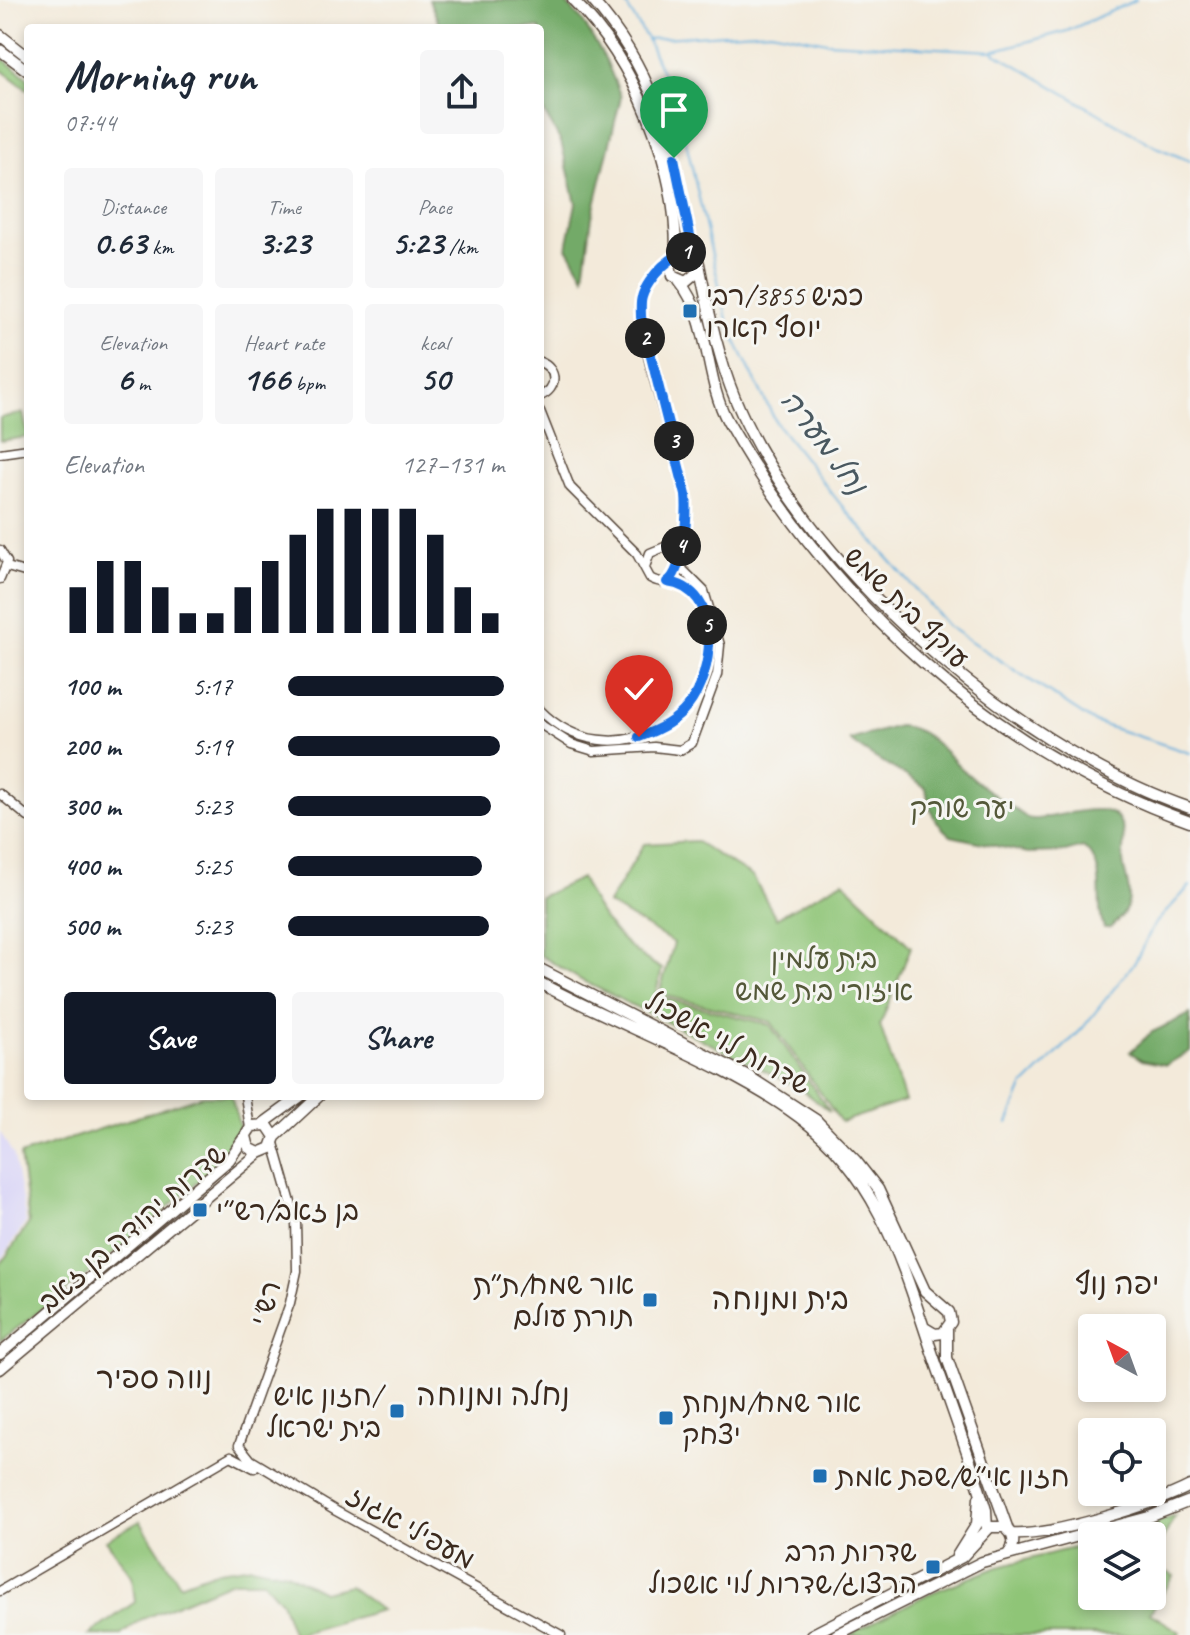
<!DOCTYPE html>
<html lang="en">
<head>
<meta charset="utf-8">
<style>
	:root { --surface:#fff; --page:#f6f6f7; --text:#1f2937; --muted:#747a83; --accent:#111827 }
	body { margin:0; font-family:Caveat,"Playpen Sans Hebrew",sans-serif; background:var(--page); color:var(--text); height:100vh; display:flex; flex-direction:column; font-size:30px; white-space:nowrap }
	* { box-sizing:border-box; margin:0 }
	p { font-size:26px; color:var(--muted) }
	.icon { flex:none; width:44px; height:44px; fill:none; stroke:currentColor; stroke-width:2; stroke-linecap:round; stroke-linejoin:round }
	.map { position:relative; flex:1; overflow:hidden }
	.drawer { position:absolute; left:24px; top:24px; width:520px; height:1076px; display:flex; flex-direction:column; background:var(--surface); border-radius:8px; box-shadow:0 4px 12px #0003 }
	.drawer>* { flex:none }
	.needle { width:52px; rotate:319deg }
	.tools { position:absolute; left:1078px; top:1314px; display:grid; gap:16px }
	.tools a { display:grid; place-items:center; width:88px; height:88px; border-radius:8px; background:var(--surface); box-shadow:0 4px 12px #0003; font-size:40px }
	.pin { position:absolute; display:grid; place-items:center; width:68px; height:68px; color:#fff; margin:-82px -34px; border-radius:50% 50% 50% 0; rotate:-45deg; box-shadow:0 0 8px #0007 }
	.pin .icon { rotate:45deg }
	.km { position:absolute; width:40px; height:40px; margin:-20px; border-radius:50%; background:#222; color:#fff; font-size:22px; line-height:40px; text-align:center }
	.round { display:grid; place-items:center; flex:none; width:84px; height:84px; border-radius:8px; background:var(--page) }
	.overview { display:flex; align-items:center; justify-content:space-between; height:136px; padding:0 40px }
	h1 { font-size:44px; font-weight:600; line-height:60px }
	.metrics { display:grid; grid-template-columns:repeat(3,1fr); gap:12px; height:136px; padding:8px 40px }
	.metrics div { display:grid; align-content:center; border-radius:8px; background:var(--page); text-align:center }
	.metrics b { font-size:34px; font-weight:600 }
	.metrics small { font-size:22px; font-weight:400 }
	.metrics p { font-size:22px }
	.chart { height:224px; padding:16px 40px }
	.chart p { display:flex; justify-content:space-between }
	.chart svg { width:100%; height:144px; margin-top:8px; stroke:var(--accent); stroke-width:6 }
	.button { display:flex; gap:16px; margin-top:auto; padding:16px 40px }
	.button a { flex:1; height:92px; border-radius:8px; background:var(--accent); color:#fff; font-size:32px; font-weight:600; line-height:92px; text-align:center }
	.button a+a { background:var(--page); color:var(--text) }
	ul { padding:0 40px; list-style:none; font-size:26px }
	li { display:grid; grid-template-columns:128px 96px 1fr; align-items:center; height:60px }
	li i { height:20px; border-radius:10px; background:var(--accent) }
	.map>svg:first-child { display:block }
	.built { fill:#dad6f7 }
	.green { fill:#8fc577; stroke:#65784a; stroke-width:2 }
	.forest { fill:#73aa68; stroke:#576a43; stroke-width:2 }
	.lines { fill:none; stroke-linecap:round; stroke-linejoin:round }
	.stream { stroke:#62addb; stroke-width:2 }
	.minor-casing { stroke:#57473a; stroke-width:11 }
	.major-casing { stroke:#57473a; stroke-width:13 }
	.minor { stroke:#fff; stroke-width:8 }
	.major { stroke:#fff; stroke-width:10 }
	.route-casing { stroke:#fff; stroke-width:16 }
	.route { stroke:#1a73e8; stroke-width:10 }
	.poi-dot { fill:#1f6fb2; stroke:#f6f6f2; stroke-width:3 }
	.labels { text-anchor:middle; stroke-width:6; stroke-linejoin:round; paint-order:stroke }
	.poi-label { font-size:28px; fill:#3b2a1e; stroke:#f6f6f2; text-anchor:start }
	.street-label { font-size:28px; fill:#3b2a1e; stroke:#f6f6f2 }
	.park-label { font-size:28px; fill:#545839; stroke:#f6f6f2 }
	.water-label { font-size:30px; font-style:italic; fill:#495860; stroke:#f6f6f2 }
	.neighbourhood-label { font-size:30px; fill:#3b2a1e; stroke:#f6f6f2 }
</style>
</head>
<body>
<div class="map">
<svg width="1190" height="1635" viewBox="0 0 1190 1635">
	<rect width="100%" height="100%" fill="#f6f6f2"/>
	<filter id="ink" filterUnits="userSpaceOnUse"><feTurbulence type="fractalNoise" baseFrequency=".0125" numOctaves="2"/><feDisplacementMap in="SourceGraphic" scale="16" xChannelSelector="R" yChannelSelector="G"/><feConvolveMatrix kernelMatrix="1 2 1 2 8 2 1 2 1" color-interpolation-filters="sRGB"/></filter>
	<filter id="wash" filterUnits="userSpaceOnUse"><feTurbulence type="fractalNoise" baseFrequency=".006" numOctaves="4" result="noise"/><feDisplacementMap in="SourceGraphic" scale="32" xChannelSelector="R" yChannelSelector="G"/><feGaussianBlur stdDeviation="1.8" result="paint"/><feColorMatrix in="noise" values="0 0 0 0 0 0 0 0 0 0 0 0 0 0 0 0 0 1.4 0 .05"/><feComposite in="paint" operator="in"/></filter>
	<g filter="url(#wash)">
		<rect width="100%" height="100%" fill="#f3eada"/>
		<path class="built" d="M 0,1132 L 14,1156 L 26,1222 L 0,1261 Z"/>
		<path class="green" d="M 0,57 L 28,78 L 28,90 L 0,69 Z
			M 23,413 L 28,437 L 0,441 L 0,418 Z
			M 695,841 L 753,877 L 776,918 L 843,881 L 911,947 L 880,1025 L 905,1101 L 841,1122 L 771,1022 L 659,994 L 674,943 L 608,904 L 644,844 Z
			M 581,878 C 599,919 623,948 662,969 L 655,996 L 770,1025 L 830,1112 L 800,1088 L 581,980 L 540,955 L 540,897 Z
			M 202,1096 L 231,1096 L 242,1135 L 229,1155 L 104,1262 L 0,1341 L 0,1265 L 29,1223 L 20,1155 Z
			M 1175,1516 L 1152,1560 L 1152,1536 L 1113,1536 Z
			M 140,1521 L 180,1584 L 213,1572 L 251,1566 L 287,1573 L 323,1592 L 349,1586 L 381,1610 L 293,1635 L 281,1602 L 263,1581 L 232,1581 L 140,1620 L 121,1635 L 89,1635 L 135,1602 L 132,1576 L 106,1540 Z
			M 1092,1543 L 1092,1596 L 1152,1596 L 1152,1563 L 1174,1576 L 1150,1613 L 1180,1632 L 1178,1635 L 848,1635 L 928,1594 L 998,1567 Z"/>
		<path class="forest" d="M 429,0 L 563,0 L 582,20 L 606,60 L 621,97 L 592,217 L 584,276 L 567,247 L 576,203 L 561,142 L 540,105 L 540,28 L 441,28 Z
			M 898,726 C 929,726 948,758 970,776 C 988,792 1008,804 1027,818 C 1049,825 1115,788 1123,831 C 1125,843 1121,855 1124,868 C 1131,897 1134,907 1110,928 L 1104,928 C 1093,902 1110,868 1083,847 L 1065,852 L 1028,853 L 951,836 C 933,821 930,812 926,789 C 902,770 872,760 850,740 Z
			M 1190,1014 L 1190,1051 L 1166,1065 L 1142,1060 L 1130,1052 L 1152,1032 Z"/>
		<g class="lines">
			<path class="stream" d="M 623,0 L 647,39 L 678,107 L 729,328 L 777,424 L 842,506 L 949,627 L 1094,722 L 1190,753
				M 648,39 L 771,31 L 827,42 L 992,51 L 1067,31 L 1136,0
				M 992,51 L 1156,147 L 1190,161
				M 1008,1123 L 1023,1087 L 1082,1029 L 1135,962 L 1154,925 L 1190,886"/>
		</g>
	</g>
	<g filter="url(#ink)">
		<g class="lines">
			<defs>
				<path id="minor" d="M 540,362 C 558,369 558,389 540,396
					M 540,411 L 570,487 L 637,554 L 650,578 C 662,586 678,580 690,589 C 700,597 704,610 706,621 C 729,719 609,781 540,710
					M 0,453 L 28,449
					M 0,550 L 7,562 L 0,579
					M 7,567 L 28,573
					M 645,567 L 650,553 L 672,544 L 682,534
					M 667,582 C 683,572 688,514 686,495 C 678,452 634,332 641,298 C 645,282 661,270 672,259
					M 540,724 L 571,744 L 594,751 L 654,747 L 680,750 L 692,743 L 717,675 L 720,645 L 704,591 L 679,566
					M 0,794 L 28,817
					M 245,1096 L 250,1128
					M 239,1445 L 251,1460 L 336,1511 L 561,1635
					M 239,1445 L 290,1303 L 297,1271 L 296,1220 L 274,1143
					M 231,1456 L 254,1468
					M 0,1591 L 231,1456"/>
				<path id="major" d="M 573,0 C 636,62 677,166 676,255
					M 592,0 C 659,75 670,147 690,242 C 692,250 697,256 699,264 C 705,295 712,327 721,358 C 773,544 1010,746 1190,808
					M 0,35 L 28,57
					M 0,50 L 28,71
					M 680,253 L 670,263 L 672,276 L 686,282 L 699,271
					M 679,281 C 711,320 704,379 728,422 C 829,601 995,753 1190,822
					M 540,969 L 748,1076 L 816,1120 L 856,1161 L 878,1189 L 925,1291 L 949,1312 L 951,1322 L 943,1333 L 935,1334 L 925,1328
					M 540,983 C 621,1027 726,1063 799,1117 C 879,1176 903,1266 933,1355 C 951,1406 970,1458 986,1510 L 987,1530
					M 264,1123 L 301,1096
					M 275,1137 L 319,1096
					M 947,1330 L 947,1358 L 1008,1530
					M 0,1354 L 229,1160 L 252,1126 L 267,1125 L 275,1137 L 271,1148 L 259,1153 L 249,1148 L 246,1136
					M 0,1369 L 259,1153
					M 1012,1534 C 1050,1537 1155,1504 1190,1486
					M 957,1556 L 977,1524 L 979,1498
					M 811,1635 L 962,1557 L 990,1527 L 1004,1527 C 1015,1534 1016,1545 1008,1554
					M 836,1635 L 982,1562 L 1149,1517 L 1190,1501"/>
			</defs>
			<use href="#minor" class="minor-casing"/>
			<use href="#major" class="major-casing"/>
			<use href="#minor" class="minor"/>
			<use href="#major" class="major"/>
		</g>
	</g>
	<g class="lines" filter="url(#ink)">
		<defs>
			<path id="route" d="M 639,737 C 656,731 676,721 687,707 C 715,673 724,589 667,582 C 683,573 688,515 686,495 L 641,317 C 641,310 640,303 642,297 C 647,279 675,247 694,255 L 674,158"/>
		</defs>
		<use href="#route" class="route-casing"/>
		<use href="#route" class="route"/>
	</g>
	<g class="poi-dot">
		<rect x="682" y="303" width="16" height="16" rx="4"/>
		<rect x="192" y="1202" width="16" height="16" rx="4"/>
		<rect x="642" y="1292" width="16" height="16" rx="4"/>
		<rect x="389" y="1403" width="16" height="16" rx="4"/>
		<rect x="658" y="1410" width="16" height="16" rx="4"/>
		<rect x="812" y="1468" width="16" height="16" rx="4"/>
		<rect x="925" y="1559" width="16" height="16" rx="4"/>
	</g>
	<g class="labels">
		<g class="poi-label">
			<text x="706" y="305">כביש 3855/רבי<tspan x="706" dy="32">יוסף קארו</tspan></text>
			<text x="216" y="1220">בן זאב/רש״י</text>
			<text x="634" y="1294" text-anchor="end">אור שמח/ת״ת<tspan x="634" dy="32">תורת עולם</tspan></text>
			<text x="381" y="1405" text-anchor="end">חזון איש/<tspan x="381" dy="32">בית ישראל</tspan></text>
			<text x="682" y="1412">אור שמח/מנחת<tspan x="682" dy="32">יצחק</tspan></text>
			<text x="836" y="1486">חזון אי״ש/שפת אמת</text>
			<text x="917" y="1561" text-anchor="end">שדרות הרב<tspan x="917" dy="32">הרצוג/שדרות לוי אשכול</tspan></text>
		</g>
		<g class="street-label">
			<text transform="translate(907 607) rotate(44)" y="10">עוקף בית שמש</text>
			<text transform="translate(728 1042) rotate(29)" y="10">שדרות לוי אשכול</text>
			<text transform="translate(132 1227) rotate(-41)" y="10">שדרות יהודה בן זאב</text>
			<text transform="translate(265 1303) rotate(-73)" y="10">רש"י</text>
			<text transform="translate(411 1527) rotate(29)" y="10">מעפילי אגוז</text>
		</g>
		<g class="park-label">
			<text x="962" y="817">יער שורק</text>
			<text x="824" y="968">בית עלמין<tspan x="824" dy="32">איזורי בית שמש</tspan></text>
		</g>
		<g class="water-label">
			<text transform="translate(824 442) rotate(53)" y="10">נחל מערה</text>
		</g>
		<g class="neighbourhood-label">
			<text x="1117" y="1294">יפה נוף</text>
			<text x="780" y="1309">בית ומנוחה</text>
			<text x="154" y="1388">נווה ספיר</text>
			<text x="493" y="1405">נחלה ומנוחה</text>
		</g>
	</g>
</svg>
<div class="tools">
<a><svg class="needle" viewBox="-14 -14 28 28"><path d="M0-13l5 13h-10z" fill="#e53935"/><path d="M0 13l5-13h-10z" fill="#747a83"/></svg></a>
<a><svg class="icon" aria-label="locate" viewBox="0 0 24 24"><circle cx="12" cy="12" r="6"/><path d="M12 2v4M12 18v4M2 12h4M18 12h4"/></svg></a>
<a><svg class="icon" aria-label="layers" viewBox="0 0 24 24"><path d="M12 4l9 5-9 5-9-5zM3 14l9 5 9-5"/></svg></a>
</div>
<div class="pin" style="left:674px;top:158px;background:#1e9e55"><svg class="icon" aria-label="arrive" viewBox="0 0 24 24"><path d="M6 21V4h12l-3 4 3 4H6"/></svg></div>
<div class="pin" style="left:639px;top:737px;background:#d93025"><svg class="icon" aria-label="check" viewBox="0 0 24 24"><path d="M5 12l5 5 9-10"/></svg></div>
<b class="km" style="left:686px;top:252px">1</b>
<b class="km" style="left:645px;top:338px">2</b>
<b class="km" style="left:674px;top:441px">3</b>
<b class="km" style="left:681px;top:546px">4</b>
<b class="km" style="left:707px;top:625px">5</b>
<section class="drawer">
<div class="overview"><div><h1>Morning run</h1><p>07:44</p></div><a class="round"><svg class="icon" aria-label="share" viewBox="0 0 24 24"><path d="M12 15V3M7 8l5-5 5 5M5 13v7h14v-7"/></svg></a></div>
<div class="metrics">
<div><p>Distance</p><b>0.63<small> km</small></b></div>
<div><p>Time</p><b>3:23</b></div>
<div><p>Pace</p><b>5:23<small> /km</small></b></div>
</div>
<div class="metrics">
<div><p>Elevation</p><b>6<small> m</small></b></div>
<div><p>Heart rate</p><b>166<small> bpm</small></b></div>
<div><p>kcal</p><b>50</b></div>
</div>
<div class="chart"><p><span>Elevation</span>127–131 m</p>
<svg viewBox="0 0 160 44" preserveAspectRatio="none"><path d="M5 44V30M15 44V22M25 44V22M35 44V30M45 44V38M55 44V38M65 44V30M75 44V22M85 44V14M95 44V6M105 44V6M115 44V6M125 44V6M135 44V14M145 44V30M155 44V38"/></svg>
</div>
<ul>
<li><b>100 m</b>5:17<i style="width:100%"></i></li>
<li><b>200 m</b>5:19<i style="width:98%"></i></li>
<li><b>300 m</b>5:23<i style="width:94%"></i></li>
<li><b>400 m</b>5:25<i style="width:90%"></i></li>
<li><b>500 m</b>5:23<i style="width:93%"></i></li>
</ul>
<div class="button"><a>Save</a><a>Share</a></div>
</section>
</div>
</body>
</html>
